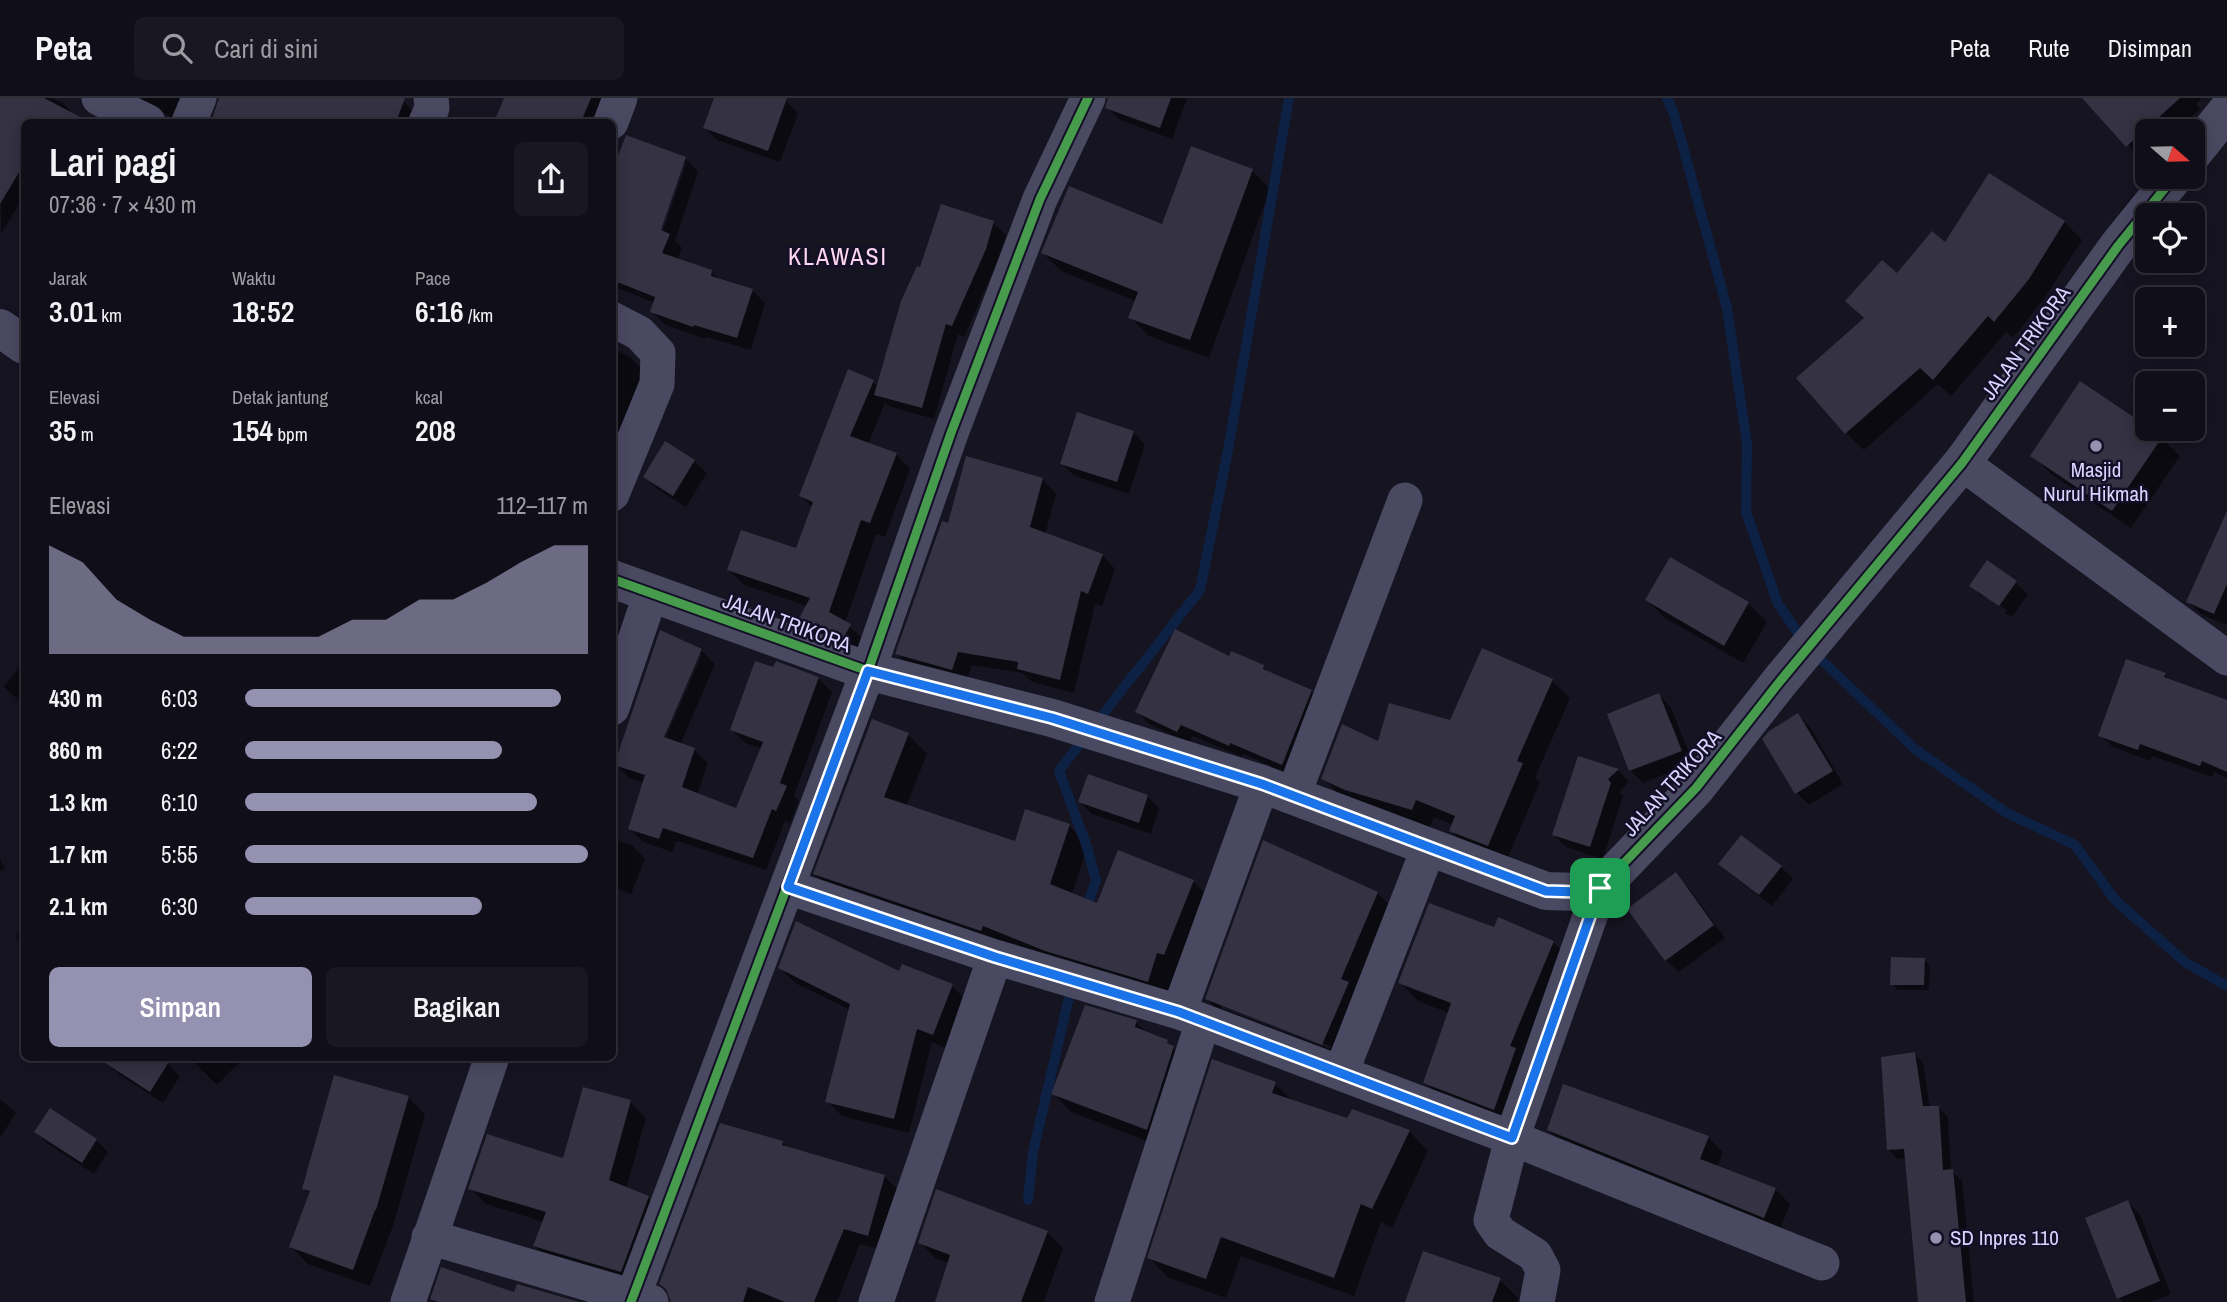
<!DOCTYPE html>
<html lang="id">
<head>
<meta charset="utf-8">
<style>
	:root { --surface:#100f19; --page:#191822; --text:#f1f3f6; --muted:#9c9ca2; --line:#302f38; --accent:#9591b1 }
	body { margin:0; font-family:"Archivo Narrow",sans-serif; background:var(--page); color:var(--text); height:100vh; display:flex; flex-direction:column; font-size:26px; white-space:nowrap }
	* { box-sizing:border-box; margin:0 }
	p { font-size:23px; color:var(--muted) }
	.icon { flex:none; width:38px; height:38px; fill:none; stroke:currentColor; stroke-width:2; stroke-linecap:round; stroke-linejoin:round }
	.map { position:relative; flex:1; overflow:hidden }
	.drawer { position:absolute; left:21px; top:21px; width:595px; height:942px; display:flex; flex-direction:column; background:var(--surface); border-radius:10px; box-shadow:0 4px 18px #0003,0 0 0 2px var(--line) }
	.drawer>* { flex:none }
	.needle { width:46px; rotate:110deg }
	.tools { position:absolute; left:2135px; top:21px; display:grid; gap:14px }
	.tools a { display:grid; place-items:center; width:70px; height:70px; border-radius:10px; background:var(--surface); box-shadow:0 4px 18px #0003,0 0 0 2px var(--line); font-size:35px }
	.pin { position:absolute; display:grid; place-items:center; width:60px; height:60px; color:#fff; margin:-30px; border-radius:14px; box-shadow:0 4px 10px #0006 }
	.round { display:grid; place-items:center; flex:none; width:74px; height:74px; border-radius:10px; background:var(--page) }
	.head { display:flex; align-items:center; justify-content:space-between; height:119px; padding:0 28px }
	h1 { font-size:38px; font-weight:600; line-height:52px }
	.stats { display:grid; grid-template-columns:repeat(3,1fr); gap:10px; height:119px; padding:7px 28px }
	.stats div { display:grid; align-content:center }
	.stats b { font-size:30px; font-weight:600 }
	.stats small { font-size:19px; font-weight:400 }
	.stats p { font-size:19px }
	.chart { height:196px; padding:14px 28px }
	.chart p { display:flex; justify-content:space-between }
	.chart svg { width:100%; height:126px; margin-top:7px; fill:var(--accent); opacity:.7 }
	.action { display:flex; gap:14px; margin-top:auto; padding:14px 28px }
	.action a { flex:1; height:80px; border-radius:10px; background:var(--accent); color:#fff; font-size:28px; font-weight:600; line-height:80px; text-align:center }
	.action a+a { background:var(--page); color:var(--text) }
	ul { padding:0 28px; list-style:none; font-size:23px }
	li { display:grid; grid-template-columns:112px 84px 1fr; align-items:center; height:52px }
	li i { height:18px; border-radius:9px; background:var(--accent) }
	header { display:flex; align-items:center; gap:42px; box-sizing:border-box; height:98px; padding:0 35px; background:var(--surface); border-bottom:2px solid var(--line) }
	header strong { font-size:33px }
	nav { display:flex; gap:38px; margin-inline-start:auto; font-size:24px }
	.search { width:490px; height:63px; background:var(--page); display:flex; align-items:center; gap:18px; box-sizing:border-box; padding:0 24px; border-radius:10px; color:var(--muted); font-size:26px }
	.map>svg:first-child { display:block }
	.shadow { fill:#0007; fill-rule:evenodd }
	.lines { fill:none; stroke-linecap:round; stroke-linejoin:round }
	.stream { stroke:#0d2144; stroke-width:10 }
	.building { fill:#343243 }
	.minor { stroke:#4a4962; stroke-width:35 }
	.tertiary { stroke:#4a4962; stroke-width:38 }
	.cycleway-casing { stroke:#130f26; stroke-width:13 }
	.cycleway { stroke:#469c4c; stroke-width:9 }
	.route-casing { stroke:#fff; stroke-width:14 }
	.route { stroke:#1a73e8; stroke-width:9 }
	.poi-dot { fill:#9591b1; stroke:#130f26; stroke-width:2.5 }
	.labels { text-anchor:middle; stroke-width:5; stroke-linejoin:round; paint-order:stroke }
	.street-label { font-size:21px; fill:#d9d4ff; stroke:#130f26 }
	.poi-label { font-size:21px; fill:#d9d4ff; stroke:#130f26 }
	.quarter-label { font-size:24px; letter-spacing:2px; fill:#ffd6f0; stroke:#130f26 }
</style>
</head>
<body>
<header>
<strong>Peta</strong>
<div class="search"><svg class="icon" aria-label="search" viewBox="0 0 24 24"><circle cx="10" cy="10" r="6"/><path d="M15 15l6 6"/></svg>Cari di sini</div>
<nav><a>Peta</a><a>Rute</a><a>Disimpan</a></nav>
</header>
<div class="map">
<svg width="2227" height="1204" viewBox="0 0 2227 1204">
	<rect width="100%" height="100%" fill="#161421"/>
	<path class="shadow" d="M 0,0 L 52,0 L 63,5 L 75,18 L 70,24 L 24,24 L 24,98 L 1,136 Z
		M 134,0 L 198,0 L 185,24 L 171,24 L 168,17 Z
		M 220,0 L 401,0 L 416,17 L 414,24 L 212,24 Z
		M 512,0 L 610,0 L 597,16 L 593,24 L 496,24 L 505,3 Z
		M 716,0 L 776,0 L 786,3 L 798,16 L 780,64 L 717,42 L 705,30 Z
		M 1112,0 L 1186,0 L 1187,1 L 1172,41 L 1120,22 L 1108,10 Z
		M 2091,0 L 2202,0 L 2196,6 L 2200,11 L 2176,33 L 2147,33 L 2147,59 L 2143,63 L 2088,3 Z
		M 685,60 L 698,74 L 675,143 L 682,150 L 677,162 L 711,174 L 720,182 L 752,192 L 765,205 L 751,252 L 707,239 L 706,241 L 665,227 L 652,213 L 655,205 L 612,188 L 612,77 ZM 682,65 L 686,65 L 660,141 L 656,140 Z
		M 1252,72 L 1270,91 L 1209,260 L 1149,238 L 1130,219 L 1136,203 L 1061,173 L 1043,155 L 1163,128 Z
		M 1989,77 L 2064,124 L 2082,142 L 2046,198 L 2013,240 L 2006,234 L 1951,298 L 1938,286 L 1864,352 L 1846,335 L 1865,221 L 1847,203 L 1897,178 L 1946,147 Z
		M 993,125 L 1006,137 L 997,164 L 964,239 L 958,236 L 934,321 L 888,308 L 885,305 L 868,346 L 896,356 L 910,371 L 885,439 L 876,436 L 845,525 L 864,542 L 858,554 L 814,538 L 799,524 L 807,508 L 744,487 L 729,472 L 797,453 L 812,409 L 801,398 L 873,284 L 878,289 L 921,172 Z
		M 612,251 L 629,258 L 641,270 L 641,279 L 612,377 Z
		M 2080,285 L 2161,340 L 2180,358 L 2131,430 L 2051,376 L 2032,357 Z
		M 1133,334 L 1145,346 L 1129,396 L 1075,378 L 1062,366 Z
		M 665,346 L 694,363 L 707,375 L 686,409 L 657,391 L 645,379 Z
		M 968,361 L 1043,382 L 1056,396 L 1045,437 L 1102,457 L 1115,471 L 1102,508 L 1095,506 L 1074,595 L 1032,584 L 1023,575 L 972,567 L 966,585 L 911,569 L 897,555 L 949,427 Z
		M 2227,453 L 2227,525 L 2226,527 L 2201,516 L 2188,504 Z
		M 2015,484 L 2028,496 L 2012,519 L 2005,515 L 2007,512 L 1982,495 L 1982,499 L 1971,488 Z
		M 1647,502 L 1748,505 L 1767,524 L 1743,565 L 1665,520 Z
		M 661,535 L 701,552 L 715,566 L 680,647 L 694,652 L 708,665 L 697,697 L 737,712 L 762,651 L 745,645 L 732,632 L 756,565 L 774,571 L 777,565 L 818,580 L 832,594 L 794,698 L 799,703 L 790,725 L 785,723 L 766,772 L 677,743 L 672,754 L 643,744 L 630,730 L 645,685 L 629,680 L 616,666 ZM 698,556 L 702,556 L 662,648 L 659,647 Z
		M 1230,560 L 1263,569 L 1271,576 L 1311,593 L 1323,605 L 1294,678 L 1243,656 L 1242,659 L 1193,638 L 1189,645 L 1149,626 L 1137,614 Z
		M 21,567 L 24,570 L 24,607 L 4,589 Z
		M 2165,577 L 2172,584 L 2227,606 L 2227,680 L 2214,674 L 2212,679 L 2152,658 L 2150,663 L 2113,649 L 2100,637 Z
		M 1552,583 L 1570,600 L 1535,680 L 1540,684 L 1506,764 L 1469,750 L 1451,733 L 1453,727 L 1434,719 L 1430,729 L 1366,710 L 1341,698 L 1323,680 L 1379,645 L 1451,624 Z
		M 1659,597 L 1671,609 L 1693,665 L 1643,685 L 1630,672 Z
		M 1798,617 L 1810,629 L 1843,686 L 1809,707 L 1797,695 Z
		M 908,637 L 927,656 L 906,709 L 1016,745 L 1069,728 L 1088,747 L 1072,796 L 1098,807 L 1193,783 L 1212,803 L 1167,902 L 834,795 L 815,776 Z
		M 1579,660 L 1618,672 L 1629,684 L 1619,694 L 1623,698 L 1603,761 L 1566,749 L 1554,737 Z
		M 1147,698 L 1159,710 L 1151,736 L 1092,716 L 1080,704 Z
		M 612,741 L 633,748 L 645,761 L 631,796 L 612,789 Z
		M 0,760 L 5,771 L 0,773 Z
		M 1720,766 L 1781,769 L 1793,781 L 1772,808 L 1733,778 Z
		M 1676,777 L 1688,789 L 1725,840 L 1679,874 L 1666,862 Z
		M 1377,795 L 1391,809 L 1336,959 L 1221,915 L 1207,901 ZM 1221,906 L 1331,948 L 1330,951 L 1221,910 Z
		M 24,824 L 24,848 L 16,839 Z
		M 1495,832 L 1553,844 L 1571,862 L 1513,1029 L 1444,1003 L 1425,984 L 1449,915 L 1418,903 L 1400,884 Z
		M 1924,862 L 1930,867 L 1929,892 L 1898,892 L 1892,886 Z
		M 780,870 L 900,875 L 952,888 L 967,903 L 948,951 L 932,944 L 909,1035 L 842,1018 L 827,1003 L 850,912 L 795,885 Z
		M 1136,924 L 1148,936 L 1167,944 L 1192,968 L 1165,1050 L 1071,1014 L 1053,995 Z
		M 1914,955 L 1923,965 L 1930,1010 L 1938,1009 L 1948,1019 L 1951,1073 L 1962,1082 L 1974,1204 L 1920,1204 L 1906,1060 L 1898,1061 L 1888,1051 Z
		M 112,959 L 156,959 L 168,966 L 180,978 L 163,1005 L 120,977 L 108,965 Z
		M 189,959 L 237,959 L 241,963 L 217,987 Z
		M 1275,986 L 1294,1004 L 1348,1022 L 1409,1033 L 1428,1053 L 1392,1130 L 1381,1124 L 1354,1198 L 1241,1158 L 1226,1200 L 1169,1180 L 1149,1160 Z
		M 408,999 L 425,1017 L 393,1128 L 370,1188 L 308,1166 L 291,1149 L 310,1096 L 304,1091 Z
		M 0,1001 L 16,1015 L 0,1040 Z
		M 630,1004 L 646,1020 L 626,1091 L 648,1099 L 664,1115 L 636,1189 L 550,1164 L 535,1148 L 544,1124 L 486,1106 L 470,1090 L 565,1062 Z
		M 1549,1032 L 1708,1039 L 1723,1054 L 1717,1069 L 1775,1091 L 1790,1106 L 1779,1134 L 1564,1047 Z
		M 36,1034 L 96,1042 L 108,1054 L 94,1076 L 48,1046 Z
		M 782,1044 L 790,1051 L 884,1078 L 901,1095 L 884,1153 L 860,1146 L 837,1204 L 672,1204 Z
		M 2128,1104 L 2140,1117 L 2171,1196 L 2151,1204 L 2123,1204 L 2119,1200 Z
		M 1047,1134 L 1063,1150 L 1044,1204 L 937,1204 L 949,1165 L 935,1160 L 920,1144 Z
		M 1500,1182 L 1518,1200 L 1517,1204 L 1407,1204 Z"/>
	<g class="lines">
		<path class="stream" d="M 1667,0 L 1674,16 L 1727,210 L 1747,346 L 1746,414 L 1778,506 L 1803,542
			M 1813,554 L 1915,651 L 2007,715 L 2075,747 L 2115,802 L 2185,864 L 2227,888
			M 1097,624 L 1200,492 L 1228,352 L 1289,0
			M 1085,814 L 1096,782 L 1087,749 L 1059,673 L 1085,639
			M 1028,1102 L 1033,1054 L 1070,895"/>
	</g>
	<path class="building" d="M 0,0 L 44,0 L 90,24 L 24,24 L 24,66 L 0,106 Z
		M 219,0 L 405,0 L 396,24 L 211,24 Z
		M 504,0 L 591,0 L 581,24 L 494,24 Z
		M 714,0 L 787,0 L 768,53 L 703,30 Z
		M 1108,0 L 1171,0 L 1160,30 L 1105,10 Z
		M 2082,0 L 2180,0 L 2126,49 Z
		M 626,37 L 686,59 L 661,132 L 670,136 L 662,155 L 712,172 L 711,178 L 753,191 L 737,240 L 694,227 L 693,229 L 650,214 L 655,199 L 612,182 L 612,73 Z
		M 1191,48 L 1253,71 L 1190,242 L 1128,220 L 1138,194 L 1041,155 L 1069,88 L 1162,126 Z
		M 1989,75 L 2065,123 L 2029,181 L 1994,224 L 1988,218 L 1933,282 L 1920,270 L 1845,336 L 1796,280 L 1864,220 L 1845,203 L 1882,162 L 1897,175 L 1932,133 L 1945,144 Z
		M 941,106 L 994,123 L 986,151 L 952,228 L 946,226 L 922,310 L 874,297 L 901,203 L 917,168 L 920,169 Z
		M 848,271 L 874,282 L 850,338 L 897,355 L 870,425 L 861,422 L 829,514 L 851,526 L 843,541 L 797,524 L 810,500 L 727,472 L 741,432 L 796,450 L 813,404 L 799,398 Z
		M 2080,283 L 2147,328 L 2147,331 L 2151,331 L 2163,338 L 2112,413 L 2030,358 Z
		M 1077,314 L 1134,333 L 1117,384 L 1060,366 Z
		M 665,343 L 695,362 L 673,398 L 643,379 Z
		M 966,358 L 1043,380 L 1030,429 L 1103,456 L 1088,496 L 1081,493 L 1060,582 L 1017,571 L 1018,564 L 958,554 L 952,572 L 895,556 L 942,423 L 948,425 Z
		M 2227,413 L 2227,486 L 2214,516 L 2186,504 Z
		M 1670,459 L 1749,504 L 1724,548 L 1645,502 Z
		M 1987,462 L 2017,483 L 1999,508 L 1969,488 Z
		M 1175,531 L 1229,558 L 1231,553 L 1264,567 L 1263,571 L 1312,592 L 1282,667 L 1230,645 L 1229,648 L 1181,627 L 1177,634 L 1135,614 Z
		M 660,532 L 702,551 L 664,639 L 695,650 L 682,689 L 736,710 L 763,644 L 730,632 L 755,563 L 773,569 L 776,563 L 819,579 L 780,685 L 787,688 L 776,713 L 772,711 L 753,760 L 663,730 L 659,741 L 628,731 L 645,677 L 614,667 Z
		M 1482,550 L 1553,581 L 1517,663 L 1523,665 L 1488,748 L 1449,733 L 1455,718 L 1416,702 L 1412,712 L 1345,692 L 1321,681 L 1342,626 L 1378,643 L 1389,605 L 1450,622 Z
		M 2126,561 L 2166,575 L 2164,579 L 2227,602 L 2227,674 L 2202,663 L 2200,668 L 2140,646 L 2138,652 L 2098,638 Z
		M 1659,595 L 1682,653 L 1629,673 L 1607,616 Z
		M 1798,615 L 1833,673 L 1795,696 L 1762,641 L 1769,633 Z
		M 872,621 L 909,635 L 884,699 L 1015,743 L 1025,711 L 1070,726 L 1050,786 L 1097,805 L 1118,752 L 1194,782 L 1164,857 L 1157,855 L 1148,884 L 1045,853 L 983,828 L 981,833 L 813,776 Z
		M 1578,658 L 1619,671 L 1608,681 L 1611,685 L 1590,749 L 1552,737 Z
		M 1088,676 L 1148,697 L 1139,725 L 1078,704 Z
		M 1741,737 L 1782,768 L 1759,797 L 1718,766 Z
		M 1263,742 L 1378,794 L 1341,881 L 1349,884 L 1322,947 L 1205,901 Z
		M 1676,774 L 1714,827 L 1665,863 L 1627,811 Z
		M 1429,805 L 1494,829 L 1498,819 L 1554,843 L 1510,948 L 1516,950 L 1494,1012 L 1423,985 L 1451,905 L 1398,885 Z
		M 796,823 L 899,873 L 902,866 L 953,886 L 933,937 L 917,931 L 894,1021 L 825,1004 L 850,906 L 778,870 Z
		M 1891,859 L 1925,860 L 1924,887 L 1890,887 Z
		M 1085,907 L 1137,922 L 1135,929 L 1168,942 L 1167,945 L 1174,948 L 1147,1032 L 1051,996 Z
		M 1915,954 L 1923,1008 L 1939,1008 L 1943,1072 L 1953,1071 L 1966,1204 L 1918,1204 L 1904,1051 L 1887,1052 L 1881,959 Z
		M 96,959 L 172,959 L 150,994 Z
		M 1212,961 L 1276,984 L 1272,995 L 1347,1020 L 1352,1011 L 1410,1032 L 1372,1111 L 1361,1106 L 1334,1180 L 1221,1139 L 1206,1181 L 1147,1160 Z
		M 334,977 L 409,998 L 376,1112 L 375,1112 L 353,1172 L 289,1149 L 310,1093 L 302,1091 Z
		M 1563,986 L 1709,1038 L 1700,1061 L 1776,1090 L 1764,1120 L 1547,1032 Z
		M 583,989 L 631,1002 L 609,1082 L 649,1098 L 621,1174 L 533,1148 L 546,1114 L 468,1091 L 487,1036 L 563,1060 Z
		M 50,1010 L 97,1041 L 82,1065 L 34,1034 Z
		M 720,1025 L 783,1043 L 782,1047 L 885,1077 L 868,1138 L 844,1131 L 814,1204 L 785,1204 L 748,1189 L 743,1204 L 671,1204 L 666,1191 L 659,1186 Z
		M 936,1091 L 1048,1133 L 1021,1204 L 935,1204 L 950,1157 L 918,1145 Z
		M 2128,1102 L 2160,1183 L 2117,1201 L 2085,1120 Z
		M 1423,1153 L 1501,1180 L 1492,1204 L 1405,1204 Z
		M 441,1169 L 514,1194 L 517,1186 L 579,1204 L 439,1204 L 430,1201 Z"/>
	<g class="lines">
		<path class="minor" d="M 99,0 L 148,24
			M 189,24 L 199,0
			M 426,24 L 432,10 L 431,0
			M 611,24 L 620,0
			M 612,221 L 639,235 L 658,255 L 657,286 L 612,396
			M 1962,365 L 2227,560
			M 612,610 L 651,495
			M 1293,698 L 1405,402
			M 788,789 L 995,859 L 1179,914 L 1512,1040 L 1822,1165
			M 1179,914 L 1262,686
			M 1341,975 L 1429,749
			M 429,1139 L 651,1204
			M 408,1204 L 492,959
			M 631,1204 L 868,573 L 951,335 L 1040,101 L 1088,0
			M 876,1204 L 995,859
			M 1112,1204 L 1203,924
			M 1537,1204 L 1543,1172 L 1535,1157 L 1500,1135 L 1491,1122 L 1512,1040 L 1600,790"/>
		<path class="tertiary" d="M 2193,55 L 2227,13
			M 0,230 L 24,247
			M 612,481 L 868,573 L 1052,620 L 1262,686 L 1546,793 L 1579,794 L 1600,790 L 1696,690 L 1781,582 L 1962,365 L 2118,148 L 2174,79"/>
		<defs>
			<path id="cycleway" d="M 612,481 L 868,573 L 1052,620 L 1262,686 L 1546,793 L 1579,794 L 1600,790 L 1696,690 L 1781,582 L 1962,365 L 2118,148 L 2174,79
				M 631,1204 L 868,573 L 951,335 L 1040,101 L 1088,0"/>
		</defs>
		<use href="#cycleway" class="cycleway-casing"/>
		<use href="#cycleway" class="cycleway"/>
	</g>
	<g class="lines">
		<defs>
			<path id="route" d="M 868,573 L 1052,620 L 1262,686 L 1546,793 L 1579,794 L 1600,790 L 1512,1040 L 1179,914 L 995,859 L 788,789 Z"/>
		</defs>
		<use href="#route" class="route-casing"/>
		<use href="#route" class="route"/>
	</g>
	<g class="poi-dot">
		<circle cx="2096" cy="348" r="7"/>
		<circle cx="1936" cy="1140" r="7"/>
	</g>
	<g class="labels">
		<g class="street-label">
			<text transform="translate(2026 245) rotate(-54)" y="7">JALAN TRIKORA</text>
			<text transform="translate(787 525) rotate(20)" y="7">JALAN TRIKORA</text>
			<text transform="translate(1672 685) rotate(-48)" y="7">JALAN TRIKORA</text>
		</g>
		<g class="poi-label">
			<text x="2096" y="379">Masjid<tspan x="2096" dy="24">Nurul Hikmah</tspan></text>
			<text x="1950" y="1147" text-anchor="start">SD Inpres 110</text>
		</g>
		<g class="quarter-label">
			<text x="838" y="167">KLAWASI</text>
		</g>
	</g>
</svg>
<div class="tools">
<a><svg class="needle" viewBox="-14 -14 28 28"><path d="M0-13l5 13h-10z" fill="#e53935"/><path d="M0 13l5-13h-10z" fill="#9c9ca2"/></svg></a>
<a><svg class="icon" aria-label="locate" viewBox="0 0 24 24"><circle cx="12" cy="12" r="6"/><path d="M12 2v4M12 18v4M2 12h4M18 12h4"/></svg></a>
<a>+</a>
<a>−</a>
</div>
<div class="pin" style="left:1600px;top:790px;background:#1e9e55"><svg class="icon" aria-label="arrive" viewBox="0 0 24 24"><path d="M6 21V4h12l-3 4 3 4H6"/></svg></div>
<section class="drawer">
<div class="head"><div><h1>Lari pagi</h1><p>07:36 · 7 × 430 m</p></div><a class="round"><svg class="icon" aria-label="share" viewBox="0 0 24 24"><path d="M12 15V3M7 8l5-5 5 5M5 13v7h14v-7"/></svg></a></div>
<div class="stats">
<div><p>Jarak</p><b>3.01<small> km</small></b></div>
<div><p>Waktu</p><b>18:52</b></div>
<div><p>Pace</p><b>6:16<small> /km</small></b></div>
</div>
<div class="stats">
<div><p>Elevasi</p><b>35<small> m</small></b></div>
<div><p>Detak jantung</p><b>154<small> bpm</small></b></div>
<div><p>kcal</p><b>208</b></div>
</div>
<div class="chart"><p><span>Elevasi</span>112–117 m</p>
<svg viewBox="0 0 160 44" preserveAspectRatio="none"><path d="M0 44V6L10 12L20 25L30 32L40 38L50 38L60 38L70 38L80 38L90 32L100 32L110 25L120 25L130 19L140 12L150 6L160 6V44z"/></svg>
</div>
<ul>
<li><b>430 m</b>6:03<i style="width:92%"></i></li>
<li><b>860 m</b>6:22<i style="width:75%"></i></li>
<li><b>1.3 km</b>6:10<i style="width:85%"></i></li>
<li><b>1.7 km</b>5:55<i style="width:100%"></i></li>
<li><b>2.1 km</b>6:30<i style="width:69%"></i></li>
</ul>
<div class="action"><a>Simpan</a><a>Bagikan</a></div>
</section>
</div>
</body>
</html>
